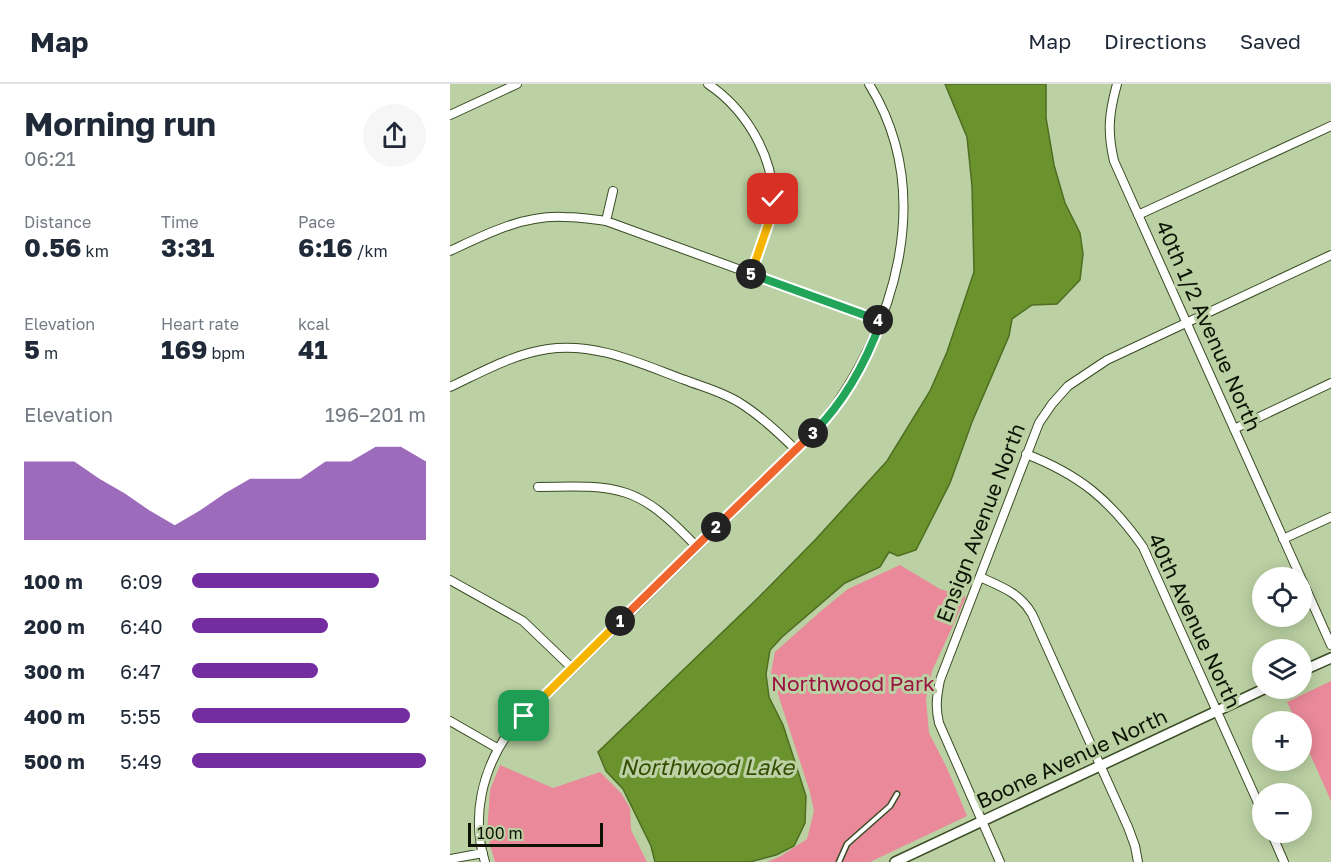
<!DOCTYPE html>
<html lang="en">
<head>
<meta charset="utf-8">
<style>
	:root { --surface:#fff; --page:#f6f6f7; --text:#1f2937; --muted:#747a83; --line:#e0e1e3; --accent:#742da1 }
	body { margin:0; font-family:"Golos Text",sans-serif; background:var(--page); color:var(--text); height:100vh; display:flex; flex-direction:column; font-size:22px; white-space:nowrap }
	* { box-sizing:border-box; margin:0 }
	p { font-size:20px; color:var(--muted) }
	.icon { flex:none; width:33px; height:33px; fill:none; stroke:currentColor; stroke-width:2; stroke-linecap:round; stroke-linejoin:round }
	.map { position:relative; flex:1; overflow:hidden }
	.panel { display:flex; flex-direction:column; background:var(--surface); width:450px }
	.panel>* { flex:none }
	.buttons { position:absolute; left:802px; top:483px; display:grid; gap:12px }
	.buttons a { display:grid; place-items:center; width:60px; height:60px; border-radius:50%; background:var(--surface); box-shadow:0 3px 15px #0003; font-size:30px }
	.scale { position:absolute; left:18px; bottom:15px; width:135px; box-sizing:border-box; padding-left:6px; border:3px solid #0c1304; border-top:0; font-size:16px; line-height:21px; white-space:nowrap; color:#0c1304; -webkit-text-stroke:4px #bbd1a3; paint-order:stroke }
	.pin { position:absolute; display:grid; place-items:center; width:51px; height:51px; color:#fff; margin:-26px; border-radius:12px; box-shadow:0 3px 9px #0006 }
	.km { position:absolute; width:30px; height:30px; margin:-15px; border-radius:50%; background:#222; color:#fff; font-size:16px; line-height:30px; text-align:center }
	.round { display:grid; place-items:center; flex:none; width:63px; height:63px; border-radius:32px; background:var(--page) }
	.head { display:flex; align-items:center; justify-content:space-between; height:102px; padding:0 24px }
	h1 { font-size:33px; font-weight:700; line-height:45px }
	.figures { display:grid; grid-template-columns:repeat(3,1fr); gap:9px; height:102px; padding:6px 24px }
	.figures div { display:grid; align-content:center }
	.figures b { font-size:26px; font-weight:700 }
	.figures small { font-size:16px; font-weight:400 }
	.figures p { font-size:16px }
	.chart { height:168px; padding:12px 24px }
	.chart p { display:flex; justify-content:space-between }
	.chart svg { width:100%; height:108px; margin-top:6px; fill:var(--accent); opacity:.7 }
	ul { padding:0 24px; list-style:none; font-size:20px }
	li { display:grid; grid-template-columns:96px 72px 1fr; align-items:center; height:45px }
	li i { height:15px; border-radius:8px; background:var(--accent) }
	header { display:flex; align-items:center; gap:36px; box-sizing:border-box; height:84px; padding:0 30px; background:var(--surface); border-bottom:2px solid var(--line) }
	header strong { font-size:28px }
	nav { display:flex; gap:33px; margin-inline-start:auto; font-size:21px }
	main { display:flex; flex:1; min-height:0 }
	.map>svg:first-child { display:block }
	.green { fill:#ea899a }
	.water { fill:#6a932e; stroke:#4e6d21; stroke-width:1.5 }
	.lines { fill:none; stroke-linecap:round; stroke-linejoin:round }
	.service-casing { stroke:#394c23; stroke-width:7 }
	.minor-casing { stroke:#394c23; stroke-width:10 }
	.tertiary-casing { stroke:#394c23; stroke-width:12 }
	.service { stroke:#fff; stroke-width:4 }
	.minor { stroke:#fff; stroke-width:8 }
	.tertiary { stroke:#fff; stroke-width:9 }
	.split-1-casing { stroke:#fff; stroke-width:12 }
	.split-2-casing { stroke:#fff; stroke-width:12 }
	.split-3-casing { stroke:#fff; stroke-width:12 }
	.split-4-casing { stroke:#fff; stroke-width:12 }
	.split-5-casing { stroke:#fff; stroke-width:12 }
	.split-6-casing { stroke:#fff; stroke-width:12 }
	.split-1 { stroke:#f5b400; stroke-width:8 }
	.split-2 { stroke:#f0652b; stroke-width:8 }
	.split-3 { stroke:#f0652b; stroke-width:8 }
	.split-4 { stroke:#22a559; stroke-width:8 }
	.split-5 { stroke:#22a559; stroke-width:8 }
	.split-6 { stroke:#f5b400; stroke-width:8 }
	.labels { text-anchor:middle; stroke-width:6; stroke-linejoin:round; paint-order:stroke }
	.street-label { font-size:21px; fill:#0c1304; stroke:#bbd1a3 }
	.park-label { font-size:21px; fill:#9c1442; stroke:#bbd1a3 }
	.water-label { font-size:22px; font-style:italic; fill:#334e02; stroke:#bbd1a3 }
</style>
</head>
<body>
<header>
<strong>Map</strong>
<nav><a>Map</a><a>Directions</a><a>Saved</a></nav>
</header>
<main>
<section class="panel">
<div class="head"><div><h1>Morning run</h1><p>06:21</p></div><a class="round"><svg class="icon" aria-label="share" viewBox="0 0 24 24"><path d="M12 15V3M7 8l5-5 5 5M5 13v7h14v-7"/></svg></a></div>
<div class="figures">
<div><p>Distance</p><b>0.56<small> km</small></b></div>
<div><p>Time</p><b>3:31</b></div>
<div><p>Pace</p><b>6:16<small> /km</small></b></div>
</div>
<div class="figures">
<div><p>Elevation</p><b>5<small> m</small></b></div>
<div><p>Heart rate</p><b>169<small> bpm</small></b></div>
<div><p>kcal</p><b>41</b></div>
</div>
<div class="chart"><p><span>Elevation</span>196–201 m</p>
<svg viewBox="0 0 160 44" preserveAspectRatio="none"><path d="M0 44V12L10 12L20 12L30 19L40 25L50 32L60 38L70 32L80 25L90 19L100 19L110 19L120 12L130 12L140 6L150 6L160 12V44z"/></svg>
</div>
<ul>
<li><b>100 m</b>6:09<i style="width:80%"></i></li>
<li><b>200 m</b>6:40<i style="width:58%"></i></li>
<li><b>300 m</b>6:47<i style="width:54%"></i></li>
<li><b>400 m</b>5:55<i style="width:93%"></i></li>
<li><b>500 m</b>5:49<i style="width:100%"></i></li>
</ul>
</section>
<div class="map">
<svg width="881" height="778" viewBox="0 0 881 778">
	<rect width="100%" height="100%" fill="#bbd1a3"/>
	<path class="green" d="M 450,481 L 490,505 L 516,513 L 482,587 L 476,615 L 479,649 L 497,684 L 517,732 L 420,778 L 317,778 L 331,772 L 357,755 L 364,727 L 360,708 L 321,589 L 325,568 L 371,527 L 398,505 Z
		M 881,597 L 881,717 L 852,652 L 852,638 L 846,637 L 837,618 Z
		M 50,681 L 103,704 L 150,688 L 171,709 L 180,724 L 181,746 L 197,778 L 45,778 L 37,750 L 40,706 Z"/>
	<path class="water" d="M 495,0 L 596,0 L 596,34 L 604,81 L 615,119 L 630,149 L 633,170 L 630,196 L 607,220 L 582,221 L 562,235 L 559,252 L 522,338 L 500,399 L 466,466 L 448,472 L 439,468 L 430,483 L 395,499 L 332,553 L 320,566 L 316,590 L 319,613 L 333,641 L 356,712 L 355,739 L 344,762 L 326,771 L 300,778 L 205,778 L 201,762 L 173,705 L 156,687 L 148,668 L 309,513 L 366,455 L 437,377 L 480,307 L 497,268 L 524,188 L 522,102 L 517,53 Z"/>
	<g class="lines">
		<defs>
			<path id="service" d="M 389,778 L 397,760 L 440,722 L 447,710"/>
			<path id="minor" d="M 258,0 C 298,27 332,83 320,133 C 316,152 307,171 301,190
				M 667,0 C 659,29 657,47 664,77 L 851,494
				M 0,31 L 67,0
				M 688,131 L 881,42
				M 156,137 L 163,107
				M 0,167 C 36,150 73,131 114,133 C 128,133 142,135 156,137 L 431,237
				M 0,303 C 32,288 63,270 98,265 C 146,258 191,280 235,296 C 253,303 273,308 290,319 C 311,332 328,348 346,366
				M 784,345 L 881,299
				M 576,370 C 630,391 660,416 693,463 L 813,730
				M 88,403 C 170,401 188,401 246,462
				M 833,455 L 881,433
				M 530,493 C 552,503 570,509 582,530 L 678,743 L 685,762 L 688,778
				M 0,496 L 73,537 L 122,584
				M 852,496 L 881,561
				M 0,637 L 47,664
				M 821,748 L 834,778
				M 0,775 L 33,769
				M 35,778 C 21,733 32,686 59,648 L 372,340 C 445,245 487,110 419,0
				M 550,778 L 489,639 C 485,623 487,611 490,596 L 589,339 L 602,320 L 618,302 L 657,276 L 881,171"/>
			<path id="tertiary" d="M 852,587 L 881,574
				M 445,778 L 816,604"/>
		</defs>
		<use href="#service" class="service-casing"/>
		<use href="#minor" class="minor-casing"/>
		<use href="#tertiary" class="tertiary-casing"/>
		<use href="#service" class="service"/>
		<use href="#minor" class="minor"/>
		<use href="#tertiary" class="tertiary"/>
	</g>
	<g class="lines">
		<defs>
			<path id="split-1" d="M 74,632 L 170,537"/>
			<path id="split-2" d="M 170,537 L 266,443"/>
			<path id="split-3" d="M 266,443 L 363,349"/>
			<path id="split-4" d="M 363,349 C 394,318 416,278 431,237 L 428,236"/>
			<path id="split-5" d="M 301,190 L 428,236"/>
			<path id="split-6" d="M 301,190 L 321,132 L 323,115"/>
		</defs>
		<use href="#split-1" class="split-1-casing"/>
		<use href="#split-2" class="split-2-casing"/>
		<use href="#split-3" class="split-3-casing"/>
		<use href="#split-4" class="split-4-casing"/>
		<use href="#split-5" class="split-5-casing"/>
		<use href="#split-6" class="split-6-casing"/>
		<use href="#split-1" class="split-1"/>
		<use href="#split-2" class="split-2"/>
		<use href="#split-3" class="split-3"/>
		<use href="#split-4" class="split-4"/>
		<use href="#split-5" class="split-5"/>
		<use href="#split-6" class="split-6"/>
	</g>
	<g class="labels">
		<g class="street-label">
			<text transform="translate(758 242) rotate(66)" y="7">40th 1/2 Avenue North</text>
			<text transform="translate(531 439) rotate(-69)" y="7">Ensign Avenue North</text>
			<text transform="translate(744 537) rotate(65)" y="7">40th Avenue North</text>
			<text transform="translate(622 675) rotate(-25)" y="7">Boone Avenue North</text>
		</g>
		<g class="park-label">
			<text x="403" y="607">Northwood Park</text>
		</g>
		<g class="water-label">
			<text x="257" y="691">Northwood Lake</text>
		</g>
	</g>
</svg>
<div class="buttons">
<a><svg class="icon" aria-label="locate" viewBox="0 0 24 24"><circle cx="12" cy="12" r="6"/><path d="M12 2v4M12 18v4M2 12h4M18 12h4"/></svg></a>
<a><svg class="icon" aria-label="layers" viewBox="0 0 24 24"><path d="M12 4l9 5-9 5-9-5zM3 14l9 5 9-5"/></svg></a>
<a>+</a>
<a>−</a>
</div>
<div class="scale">100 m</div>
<div class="pin" style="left:74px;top:632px;background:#1e9e55"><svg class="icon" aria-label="arrive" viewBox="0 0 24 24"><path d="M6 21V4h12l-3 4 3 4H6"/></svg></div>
<div class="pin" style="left:323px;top:115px;background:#d93025"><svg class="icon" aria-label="check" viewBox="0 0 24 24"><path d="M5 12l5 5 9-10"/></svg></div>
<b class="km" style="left:170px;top:537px">1</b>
<b class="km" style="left:266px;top:443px">2</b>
<b class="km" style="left:363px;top:349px">3</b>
<b class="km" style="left:428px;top:236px">4</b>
<b class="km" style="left:301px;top:190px">5</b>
</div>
</main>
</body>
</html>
